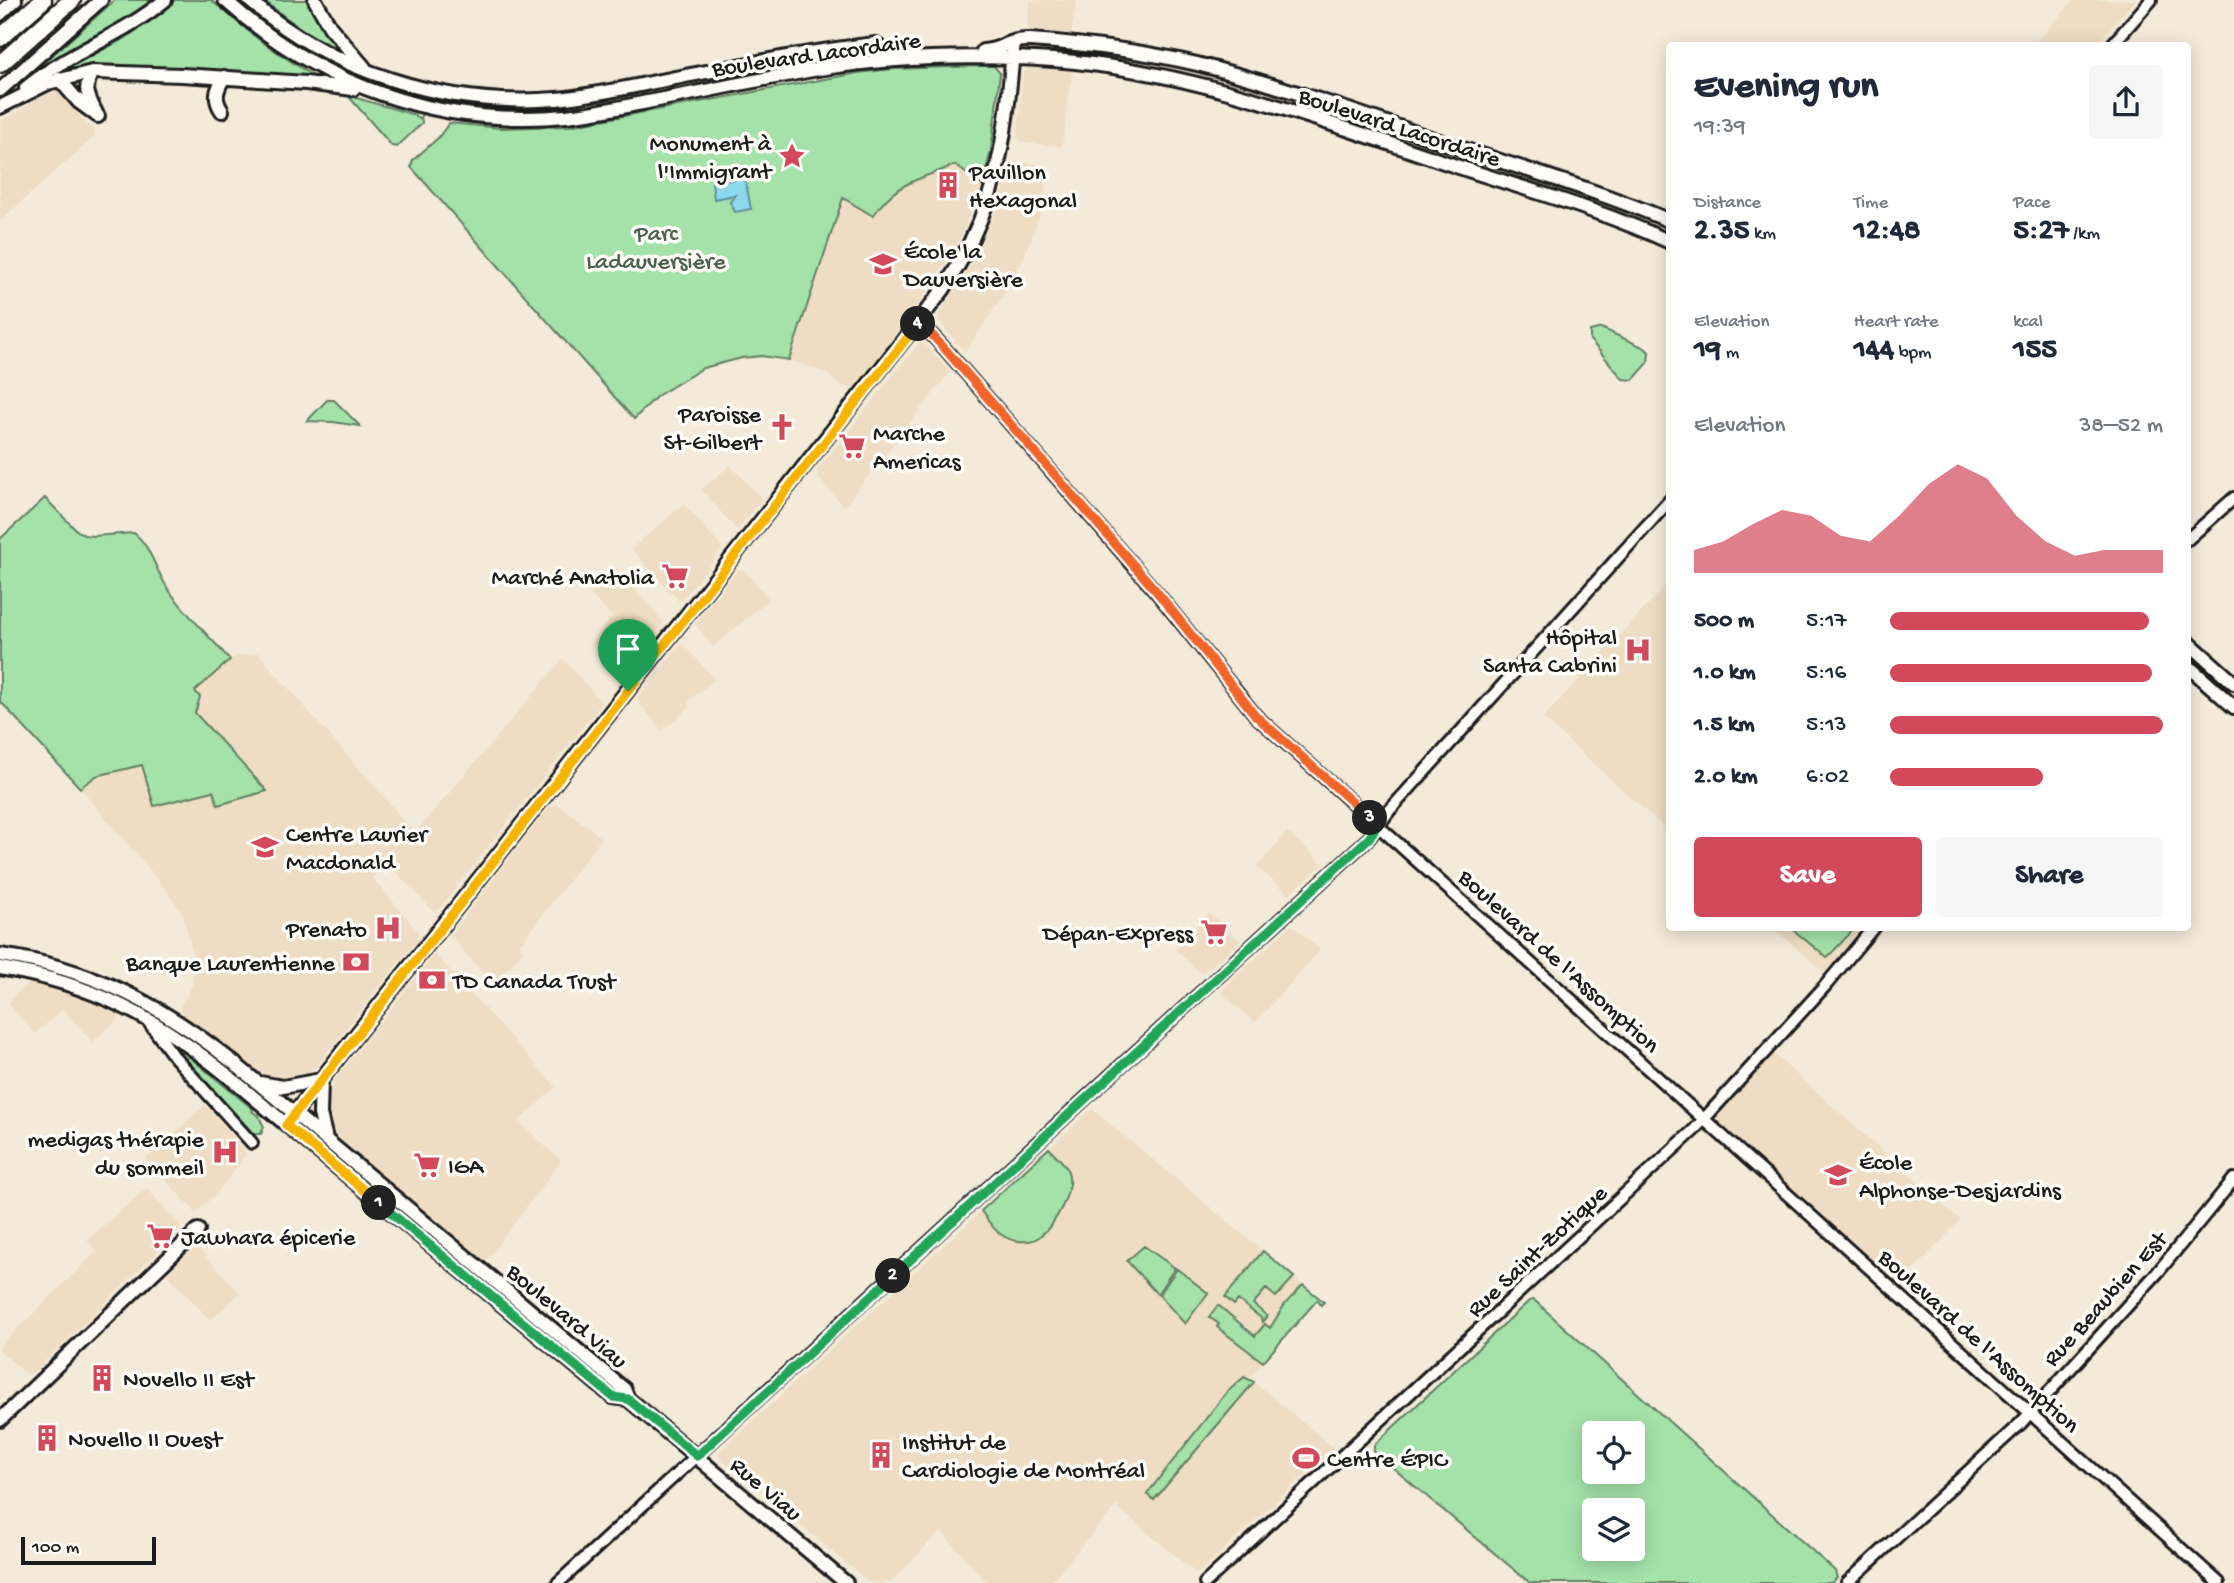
<!DOCTYPE html>
<html lang="en">
<head>
<meta charset="utf-8">
<style>
	:root { --surface:#fff; --page:#f6f6f7; --text:#1f2937; --muted:#747a83; --accent:#d1495b }
	body { margin:0; font-family:"Gochi Hand",sans-serif; background:var(--page); color:var(--text); height:100vh; display:flex; flex-direction:column; font-size:26px; white-space:nowrap }
	* { box-sizing:border-box; margin:0 }
	p { font-size:23px; color:var(--muted) }
	.icon { flex:none; width:38px; height:38px; fill:none; stroke:currentColor; stroke-width:2; stroke-linecap:round; stroke-linejoin:round }
	.map { position:relative; flex:1; overflow:hidden }
	.panel { position:absolute; left:1666px; top:42px; width:525px; height:889px; display:flex; flex-direction:column; background:var(--surface); border-radius:7px; box-shadow:0 4px 18px #0003 }
	.panel>* { flex:none }
	.tools { position:absolute; left:1582px; top:1421px; display:grid; gap:14px }
	.tools a { display:grid; place-items:center; width:63px; height:63px; border-radius:7px; background:var(--surface); box-shadow:0 4px 18px #0003; font-size:35px }
	.scale { position:absolute; left:21px; bottom:18px; width:135px; box-sizing:border-box; padding-left:7px; border:4px solid #1c1c1c; border-top:0; font-size:19px; line-height:24px; white-space:nowrap; color:#1c1c1c; -webkit-text-stroke:5px #fdfcf7; paint-order:stroke }
	.pin { position:absolute; display:grid; place-items:center; width:60px; height:60px; color:#fff; margin:-72px -30px; border-radius:50% 50% 50% 0; rotate:-45deg; box-shadow:0 0 7px #0007 }
	.pin .icon { rotate:45deg }
	.km { position:absolute; width:35px; height:35px; margin:-18px; border-radius:50%; background:#222; color:#fff; font-size:19px; line-height:35px; text-align:center }
	.round { display:grid; place-items:center; flex:none; width:74px; height:74px; border-radius:7px; background:var(--page) }
	.overview { display:flex; align-items:center; justify-content:space-between; height:119px; padding:0 28px }
	h1 { font-size:38px; font-weight:700; line-height:52px }
	.stats { display:grid; grid-template-columns:repeat(3,1fr); gap:10px; height:119px; padding:7px 28px }
	.stats div { display:grid; align-content:center }
	.stats b { font-size:30px; font-weight:700 }
	.stats small { font-size:19px; font-weight:400 }
	.stats p { font-size:19px }
	.chart { height:196px; padding:14px 28px }
	.chart p { display:flex; justify-content:space-between }
	.chart svg { width:100%; height:126px; margin-top:7px; fill:var(--accent); opacity:.7 }
	.primary-button { display:flex; gap:14px; margin-top:auto; padding:14px 28px }
	.primary-button a { flex:1; height:80px; border-radius:7px; background:var(--accent); color:#fff; font-size:28px; font-weight:700; line-height:80px; text-align:center }
	.primary-button a+a { background:var(--page); color:var(--text) }
	ul { padding:0 28px; list-style:none; font-size:23px }
	li { display:grid; grid-template-columns:112px 84px 1fr; align-items:center; height:52px }
	li i { height:18px; border-radius:9px; background:var(--accent) }
	.map>svg:first-child { display:block }
	.built { fill:#eeddc4 }
	.green { fill:#a4e2aa; stroke:#607f63; stroke-width:2; fill-rule:evenodd }
	.water { fill:#8cd8ec; stroke:#5f8d99; stroke-width:2 }
	.lines { fill:none; stroke-linecap:round; stroke-linejoin:round }
	.tertiary-casing { stroke:#1c1c1c; stroke-width:16 }
	.secondary-casing { stroke:#1c1c1c; stroke-width:18 }
	.motorway-casing { stroke:#1c1c1c; stroke-width:21 }
	.tertiary { stroke:#fdfcf7; stroke-width:10 }
	.secondary { stroke:#fdfcf7; stroke-width:12 }
	.motorway { stroke:#fdfcf7; stroke-width:16 }
	.split-1-casing { stroke:#fff; stroke-width:14 }
	.split-2-casing { stroke:#fff; stroke-width:14 }
	.split-3-casing { stroke:#fff; stroke-width:14 }
	.split-4-casing { stroke:#fff; stroke-width:14 }
	.split-5-casing { stroke:#fff; stroke-width:14 }
	.split-1 { stroke:#f5b400; stroke-width:9 }
	.split-2 { stroke:#22a559; stroke-width:9 }
	.split-3 { stroke:#22a559; stroke-width:9 }
	.split-4 { stroke:#f0652b; stroke-width:9 }
	.split-5 { stroke:#f5b400; stroke-width:9 }
	.labels { text-anchor:middle; stroke-width:7; stroke-linejoin:round; paint-order:stroke }
	.street-label { font-size:24px; fill:#1c1c1c; stroke:#fdfcf7 }
	.poi-label { font-size:24px; fill:#1c1c1c; stroke:#fdfcf7; text-anchor:start }
	.park-label { font-size:24px; fill:#4c614e; stroke:#fdfcf7 }
</style>
</head>
<body>
<div class="map">
<svg width="2234" height="1583" viewBox="0 0 2234 1583">
	<rect width="100%" height="100%" fill="#f4ead9"/>
	<filter id="ink" filterUnits="userSpaceOnUse"><feTurbulence type="fractalNoise" baseFrequency=".0143" numOctaves="2"/><feDisplacementMap in="SourceGraphic" scale="14" xChannelSelector="R" yChannelSelector="G"/><feConvolveMatrix kernelMatrix="1 2 1 2 8 2 1 2 1" color-interpolation-filters="sRGB"/></filter>
	<g filter="url(#ink)">
		<path class="built" d="M 1030,0 L 1077,0 L 1071,34 L 1030,31 L 1027,25 Z
			M 2074,0 L 2136,0 L 2096,45 L 2033,45 Z
			M 1029,68 L 1072,71 L 1062,147 L 1021,142 L 1017,138 L 1023,73 Z
			M 58,92 L 94,131 L 95,136 L 0,221 L 0,122 L 47,94 Z
			M 1018,162 L 1046,165 L 1045,201 L 1024,257 L 1007,290 L 965,352 L 940,323 L 938,316 L 973,262 L 994,216 L 1010,168 L 1012,164 Z
			M 955,165 L 982,185 L 956,247 L 910,316 L 853,388 L 843,387 L 824,372 L 789,360 L 843,198 L 873,216 L 883,201 L 901,186 Z
			M 920,342 L 926,345 L 950,372 L 844,507 L 818,478 L 817,470 Z
			M 730,465 L 762,499 L 737,530 L 701,490 Z
			M 684,504 L 723,549 L 680,602 L 631,549 Z
			M 617,569 L 664,622 L 626,672 L 619,674 L 590,644 L 612,617 L 589,593 Z
			M 738,569 L 744,570 L 769,599 L 713,647 L 695,624 Z
			M 1669,582 L 1669,832 L 1543,718 Z
			M 682,643 L 715,679 L 687,702 L 690,707 L 662,731 L 636,699 Z
			M 258,653 L 415,833 L 563,659 L 602,703 L 440,908 L 434,912 L 386,862 L 372,878 L 418,931 L 418,938 L 315,1068 L 299,1078 L 283,1081 L 263,1075 L 180,1011 L 180,1006 L 192,986 L 195,962 L 182,912 L 154,875 L 80,788 L 96,776 L 143,765 L 154,806 L 214,791 L 218,804 L 267,791 L 195,713 L 195,691 L 235,656 Z
			M 557,804 L 593,830 L 601,839 L 520,944 L 524,952 L 491,983 L 450,935 L 550,806 Z
			M 1287,832 L 1324,864 L 1289,894 L 1257,867 Z
			M 1209,913 L 1241,941 L 1202,974 L 1175,950 Z
			M 1290,926 L 1295,927 L 1320,950 L 1255,1023 L 1223,994 L 1222,990 Z
			M 1774,928 L 1873,928 L 1831,979 Z
			M 436,955 L 556,1087 L 519,1121 L 561,1161 L 485,1262 L 335,1136 L 327,1115 L 327,1096 L 334,1081 L 432,957 Z
			M 29,983 L 66,992 L 123,1015 L 92,1042 L 63,1009 L 35,1034 L 9,1005 L 11,999 Z
			M 1767,1048 L 1960,1220 L 1894,1291 L 1705,1118 Z
			M 205,1105 L 243,1148 L 246,1155 L 220,1189 L 196,1213 L 146,1159 Z
			M 1092,1109 L 1319,1298 L 1249,1378 L 1334,1448 L 1197,1574 L 1116,1506 L 1050,1583 L 987,1583 L 941,1531 L 890,1583 L 870,1583 L 720,1458 L 718,1453 Z
			M 147,1188 L 180,1225 L 180,1230 L 36,1370 L 29,1374 L 24,1372 L 0,1351 L 0,1346 L 97,1251 L 87,1240 Z
			M 198,1248 L 240,1293 L 210,1320 L 167,1274 L 193,1249 Z"/>
		<path class="green" d="M 115,0 L 155,0 L 135,16 L 37,69 Z
			M 175,0 L 211,0 L 258,39 L 317,79 L 58,75 L 58,73 L 126,38 Z
			M 264,0 L 309,0 L 341,48 C 319,45 282,15 264,0 Z
			M 980,66 L 994,66 L 1000,73 L 991,151 L 982,185 L 955,165 C 920,179 895,182 873,216 L 843,198 L 789,360 L 761,356 L 742,358 L 703,368 L 657,396 L 634,419 L 411,167 L 413,160 L 438,138 L 449,123 L 501,128 L 569,126 L 858,73 L 892,69 Z
			M 353,97 L 415,115 L 415,117 L 420,118 L 421,116 L 422,123 L 397,147 L 392,146 L 350,98 Z
			M 1601,328 L 1645,348 L 1649,352 L 1648,363 L 1633,380 L 1623,379 L 1590,340 L 1590,331 Z
			M 327,400 L 334,400 L 360,426 L 333,422 L 307,421 Z
			M 45,498 L 75,529 L 84,535 L 93,536 L 134,533 C 152,547 156,574 171,593 C 189,617 211,638 230,660 L 195,691 L 200,697 L 195,713 L 267,791 L 218,805 L 213,791 L 154,806 L 142,765 L 96,776 L 80,788 L 0,701 L 0,539 Z
			M 1791,928 L 1855,928 L 1827,958 Z
			M 182,1051 L 253,1109 L 252,1111 L 257,1115 L 258,1114 L 264,1127 L 261,1134 L 254,1134 L 250,1130 L 182,1055 Z
			M 1049,1148 C 1055,1155 1064,1162 1067,1169 C 1076,1189 1055,1225 1039,1237 C 1029,1244 1012,1242 1002,1235 C 993,1230 987,1219 981,1211 Z
			M 1144,1246 L 1175,1268 L 1157,1294 L 1127,1261 Z
			M 1263,1251 L 1294,1277 L 1276,1297 L 1266,1289 L 1253,1304 L 1267,1316 L 1262,1322 L 1261,1318 L 1238,1300 L 1234,1305 L 1225,1297 Z
			M 1177,1269 L 1208,1293 L 1185,1324 L 1159,1295 Z
			M 1303,1285 L 1324,1302 L 1321,1305 L 1317,1300 L 1263,1362 L 1217,1327 L 1219,1324 L 1209,1317 L 1218,1305 L 1255,1336 L 1265,1324 L 1270,1328 L 1285,1304 Z
			M 1534,1300 L 1835,1571 L 1837,1578 L 1831,1583 L 1530,1583 L 1374,1452 L 1374,1445 L 1529,1301 ZM 1633,1433 L 1633,1472 L 1594,1472 L 1594,1433 ZM 1594,1510 L 1633,1510 L 1633,1549 L 1594,1549 Z
			M 1244,1377 L 1254,1382 L 1154,1500 L 1147,1494 L 1226,1393 Z"/>
		<path class="water" d="M 745,178 L 751,209 L 735,212 L 730,202 L 735,195 L 714,199 L 712,182 Z"/>
		<g class="lines">
			<defs>
				<path id="tertiary" d="M 2111,46 L 2151,0
					M 920,322 L 945,349 L 1158,594 L 1256,716 L 2219,1583
					M 2188,539 L 2234,498
					M 148,1021 L 173,1055 L 252,1143
					M 558,1583 L 1369,838 L 1389,811 L 1670,500
					M 1205,1583 L 1694,1130 L 1825,986 L 1873,928
					M 1847,1583 L 2021,1423 L 2158,1272 L 2234,1179"/>
				<path id="secondary" d="M 225,0 C 319,85 439,128 566,116 C 598,113 631,105 663,99 C 715,89 767,78 819,69 C 897,56 975,55 1053,60 C 1188,70 1314,118 1441,161 C 1517,187 1597,208 1670,242
					M 249,0 C 332,72 446,108 556,99 C 589,96 622,89 655,82 C 729,68 802,52 876,44 L 888,56 L 899,54
					M 315,0 L 330,27 L 364,67
					M 0,14 L 15,0
					M 983,51 C 1004,50 1008,39 1030,40 C 1086,44 1142,51 1197,64 C 1281,85 1363,115 1445,143 C 1520,168 1597,190 1670,221
					M 92,72 C 83,89 88,97 96,113
					M 59,79 L 79,102 L 98,116
					M 26,88 C 69,52 122,36 165,0
					M 0,90 L 101,0
					M 0,107 L 48,83 L 92,72 L 182,75 L 306,83 L 353,89
					M 222,111 C 213,98 217,89 224,77
					M 2188,642 L 2234,683
					M 2188,666 L 2234,707
					M 0,955 C 92,968 162,1005 234,1063 L 624,1389 L 628,1399
					M 0,968 C 92,983 157,1018 228,1076 L 613,1397 L 628,1399
					M 321,1080 L 320,1114 L 326,1139
					M 260,1083 L 283,1087 L 321,1080
					M 286,1124 L 943,290 C 997,208 1005,145 1013,50
					M 628,1399 L 846,1583
					M 0,1420 L 198,1230"/>
				<path id="motorway" d="M 0,38 L 43,0
					M 0,64 L 72,0"/>
			</defs>
			<use href="#tertiary" class="tertiary-casing"/>
			<use href="#secondary" class="secondary-casing"/>
			<use href="#motorway" class="motorway-casing"/>
			<use href="#tertiary" class="tertiary"/>
			<use href="#secondary" class="secondary"/>
			<use href="#motorway" class="motorway"/>
		</g>
	</g>
	<g class="lines" filter="url(#ink)">
		<defs>
			<path id="split-1" d="M 379,1203 L 286,1125 L 628,691"/>
			<path id="split-2" d="M 379,1203 L 613,1397 L 628,1399 L 697,1456 L 893,1276"/>
			<path id="split-3" d="M 893,1276 L 1369,838 L 1378,825 L 1370,818"/>
			<path id="split-4" d="M 918,324 L 920,322 L 945,349 L 1157,592 L 1256,716 L 1370,818"/>
			<path id="split-5" d="M 628,691 L 918,324"/>
		</defs>
		<use href="#split-1" class="split-1-casing"/>
		<use href="#split-2" class="split-2-casing"/>
		<use href="#split-3" class="split-3-casing"/>
		<use href="#split-4" class="split-4-casing"/>
		<use href="#split-5" class="split-5-casing"/>
		<use href="#split-1" class="split-1"/>
		<use href="#split-2" class="split-2"/>
		<use href="#split-3" class="split-3"/>
		<use href="#split-4" class="split-4"/>
		<use href="#split-5" class="split-5"/>
	</g>
	<defs>
		<symbol id="sight-bare" viewBox="-9 -9 18 18"><path d="M0-6L1.8-2.2L6-1.7L2.9 1.2L3.7 5.4L0 3.3L-3.7 5.4L-2.9 1.2L-6-1.7L-1.8-2.2Z" fill="#d1495b" stroke="#fdfcf7" stroke-width="2.5" paint-order="stroke"/></symbol>
		<symbol id="building-bare" viewBox="-9 -9 18 18"><path d="M-4-6H4V6H1V3H-1V6H-4ZM-2.5-4.3h1.7v1.8h-1.7ZM.8-4.3h1.7v1.8H.8ZM-2.5-1h1.7V.8h-1.7ZM.8-1h1.7V.8H.8Z" fill="#d1495b" stroke="#fdfcf7" stroke-width="2.5" paint-order="stroke"/></symbol>
		<symbol id="school-bare" viewBox="-9 -9 18 18"><path d="M0-5L7-2L0 1L-7-2ZM-4 1L0 2.5L4 1V4Q0 6-4 4Z" fill="#d1495b" stroke="#fdfcf7" stroke-width="2.5" paint-order="stroke"/></symbol>
		<symbol id="church-bare" viewBox="-9 -9 18 18"><path d="M-1.2-6h2.4v3.5h3.3v2.4h-3.3V6h-2.4V-.1h-3.3v-2.4h3.3Z" fill="#d1495b" stroke="#fdfcf7" stroke-width="2.5" paint-order="stroke"/></symbol>
		<symbol id="supermarket-bare" viewBox="-9 -9 18 18"><path d="M-6-5.5h2.5l.6 2H6L4.5 2H-2.5L-4.4-4H-6ZM-1.5 3.2a1.3 1.3 0 1 0 .1 0ZM3 3.2a1.3 1.3 0 1 0 .1 0Z" fill="#d1495b" stroke="#fdfcf7" stroke-width="2.5" paint-order="stroke"/></symbol>
		<symbol id="hospital-bare" viewBox="-9 -9 18 18"><path d="M-5-5h3v3.5h4V-5h3V5h-3V1.5h-4V5h-3Z" fill="#d1495b" stroke="#fdfcf7" stroke-width="2.5" paint-order="stroke"/></symbol>
		<symbol id="bank-bare" viewBox="-9 -9 18 18"><path d="M-6-4H6V4H-6ZM0-2.3a2.3 2.3 0 1 0 0 4.6a2.3 2.3 0 1 0 0-4.6Z" fill="#d1495b" stroke="#fdfcf7" stroke-width="2.5" paint-order="stroke"/></symbol>
		<symbol id="stadium-bare" viewBox="-9 -9 18 18"><path d="M0-5a6.5 5 0 1 0 0 10a6.5 5 0 1 0 0-10ZM-3.5-1.8h7v3.6h-7Z" fill="#d1495b" stroke="#fdfcf7" stroke-width="2.5" paint-order="stroke"/></symbol>
	</defs>
	<g fill-rule="evenodd">
		<use href="#sight-bare" x="773" y="137" width="38" height="38"/>
		<use href="#building-bare" x="929" y="166" width="38" height="38"/>
		<use href="#school-bare" x="864" y="245" width="38" height="38"/>
		<use href="#church-bare" x="763" y="408" width="38" height="38"/>
		<use href="#supermarket-bare" x="833" y="427" width="38" height="38"/>
		<use href="#supermarket-bare" x="656" y="557" width="38" height="38"/>
		<use href="#hospital-bare" x="1619" y="631" width="38" height="38"/>
		<use href="#school-bare" x="246" y="828" width="38" height="38"/>
		<use href="#hospital-bare" x="369" y="909" width="38" height="38"/>
		<use href="#supermarket-bare" x="1195" y="913" width="38" height="38"/>
		<use href="#bank-bare" x="337" y="943" width="38" height="38"/>
		<use href="#bank-bare" x="413" y="961" width="38" height="38"/>
		<use href="#hospital-bare" x="206" y="1133" width="38" height="38"/>
		<use href="#supermarket-bare" x="408" y="1146" width="38" height="38"/>
		<use href="#school-bare" x="1819" y="1156" width="38" height="38"/>
		<use href="#supermarket-bare" x="141" y="1217" width="38" height="38"/>
		<use href="#building-bare" x="83" y="1359" width="38" height="38"/>
		<use href="#building-bare" x="28" y="1419" width="38" height="38"/>
		<use href="#building-bare" x="862" y="1436" width="38" height="38"/>
		<use href="#stadium-bare" x="1287" y="1439" width="38" height="38"/>
	</g>
	<g class="labels">
		<g class="street-label">
			<text transform="translate(816 53) rotate(-8)" y="8">Boulevard Lacordaire</text>
			<text transform="translate(1400 126) rotate(18)" y="8">Boulevard Lacordaire</text>
			<text transform="translate(1560 960) rotate(42)" y="8">Boulevard de l'Assomption</text>
			<text transform="translate(1536 1250) rotate(-43)" y="8">Rue Saint-Zotique</text>
			<text transform="translate(2104 1298) rotate(-48)" y="8">Rue Beaubien Est</text>
			<text transform="translate(568 1315) rotate(40)" y="8">Boulevard Viau</text>
			<text transform="translate(1980 1340) rotate(42)" y="8">Boulevard de l'Assomption</text>
			<text transform="translate(767 1488) rotate(40)" y="8">Rue Viau</text>
		</g>
		<g class="poi-label">
			<text x="771" y="150" text-anchor="end">Monument à<tspan x="771" dy="28">l'Immigrant</tspan></text>
			<text x="969" y="179">Pavillon<tspan x="969" dy="28">Hexagonal</tspan></text>
			<text x="904" y="258">École la<tspan x="904" dy="28">Dauversière</tspan></text>
			<text x="761" y="421" text-anchor="end">Paroisse<tspan x="761" dy="28">St-Gilbert</tspan></text>
			<text x="873" y="440">Marche<tspan x="873" dy="28">Americas</tspan></text>
			<text x="654" y="584" text-anchor="end">Marché Anatolia</text>
			<text x="1617" y="644" text-anchor="end">Hôpital<tspan x="1617" dy="28">Santa Cabrini</tspan></text>
			<text x="286" y="841">Centre Laurier<tspan x="286" dy="28">Macdonald</tspan></text>
			<text x="367" y="936" text-anchor="end">Prenato</text>
			<text x="1193" y="940" text-anchor="end">Dépan-Express</text>
			<text x="335" y="970" text-anchor="end">Banque Laurentienne</text>
			<text x="453" y="988">TD Canada Trust</text>
			<text x="204" y="1146" text-anchor="end">medigas thérapie<tspan x="204" dy="28">du sommeil</tspan></text>
			<text x="1859" y="1169">École<tspan x="1859" dy="28">Alphonse-Desjardins</tspan></text>
			<text x="448" y="1173">IGA</text>
			<text x="181" y="1244">Jawhara épicerie</text>
			<text x="123" y="1386">Novello II Est</text>
			<text x="68" y="1446">Novello II Ouest</text>
			<text x="902" y="1449">Institut de<tspan x="902" dy="28">Cardiologie de Montréal</tspan></text>
			<text x="1327" y="1466">Centre ÉPIC</text>
		</g>
		<g class="park-label">
			<text x="656" y="240">Parc<tspan x="656" dy="28">Ladauversière</tspan></text>
		</g>
	</g>
</svg>
<div class="tools">
<a><svg class="icon" aria-label="locate" viewBox="0 0 24 24"><circle cx="12" cy="12" r="6"/><path d="M12 2v4M12 18v4M2 12h4M18 12h4"/></svg></a>
<a><svg class="icon" aria-label="layers" viewBox="0 0 24 24"><path d="M12 4l9 5-9 5-9-5zM3 14l9 5 9-5"/></svg></a>
</div>
<div class="scale">100 m</div>
<div class="pin" style="left:628px;top:691px;background:#1e9e55"><svg class="icon" aria-label="arrive" viewBox="0 0 24 24"><path d="M6 21V4h12l-3 4 3 4H6"/></svg></div>
<b class="km" style="left:379px;top:1203px">1</b>
<b class="km" style="left:893px;top:1276px">2</b>
<b class="km" style="left:1370px;top:818px">3</b>
<b class="km" style="left:918px;top:324px">4</b>
<section class="panel">
<div class="overview"><div><h1>Evening run</h1><p>19:39</p></div><a class="round"><svg class="icon" aria-label="share" viewBox="0 0 24 24"><path d="M12 15V3M7 8l5-5 5 5M5 13v7h14v-7"/></svg></a></div>
<div class="stats">
<div><p>Distance</p><b>2.35<small> km</small></b></div>
<div><p>Time</p><b>12:48</b></div>
<div><p>Pace</p><b>5:27<small> /km</small></b></div>
</div>
<div class="stats">
<div><p>Elevation</p><b>19<small> m</small></b></div>
<div><p>Heart rate</p><b>144<small> bpm</small></b></div>
<div><p>kcal</p><b>155</b></div>
</div>
<div class="chart"><p><span>Elevation</span>38–52 m</p>
<svg viewBox="0 0 160 44" preserveAspectRatio="none"><path d="M0 44V36L10 33L20 27L30 22L40 24L50 31L60 33L70 24L80 13L90 6L100 11L110 24L120 33L130 38L140 36L150 36L160 36V44z"/></svg>
</div>
<ul>
<li><b>500 m</b>5:17<i style="width:95%"></i></li>
<li><b>1.0 km</b>5:16<i style="width:96%"></i></li>
<li><b>1.5 km</b>5:13<i style="width:100%"></i></li>
<li><b>2.0 km</b>6:02<i style="width:56%"></i></li>
</ul>
<div class="primary-button"><a>Save</a><a>Share</a></div>
</section>
</div>
</body>
</html>
